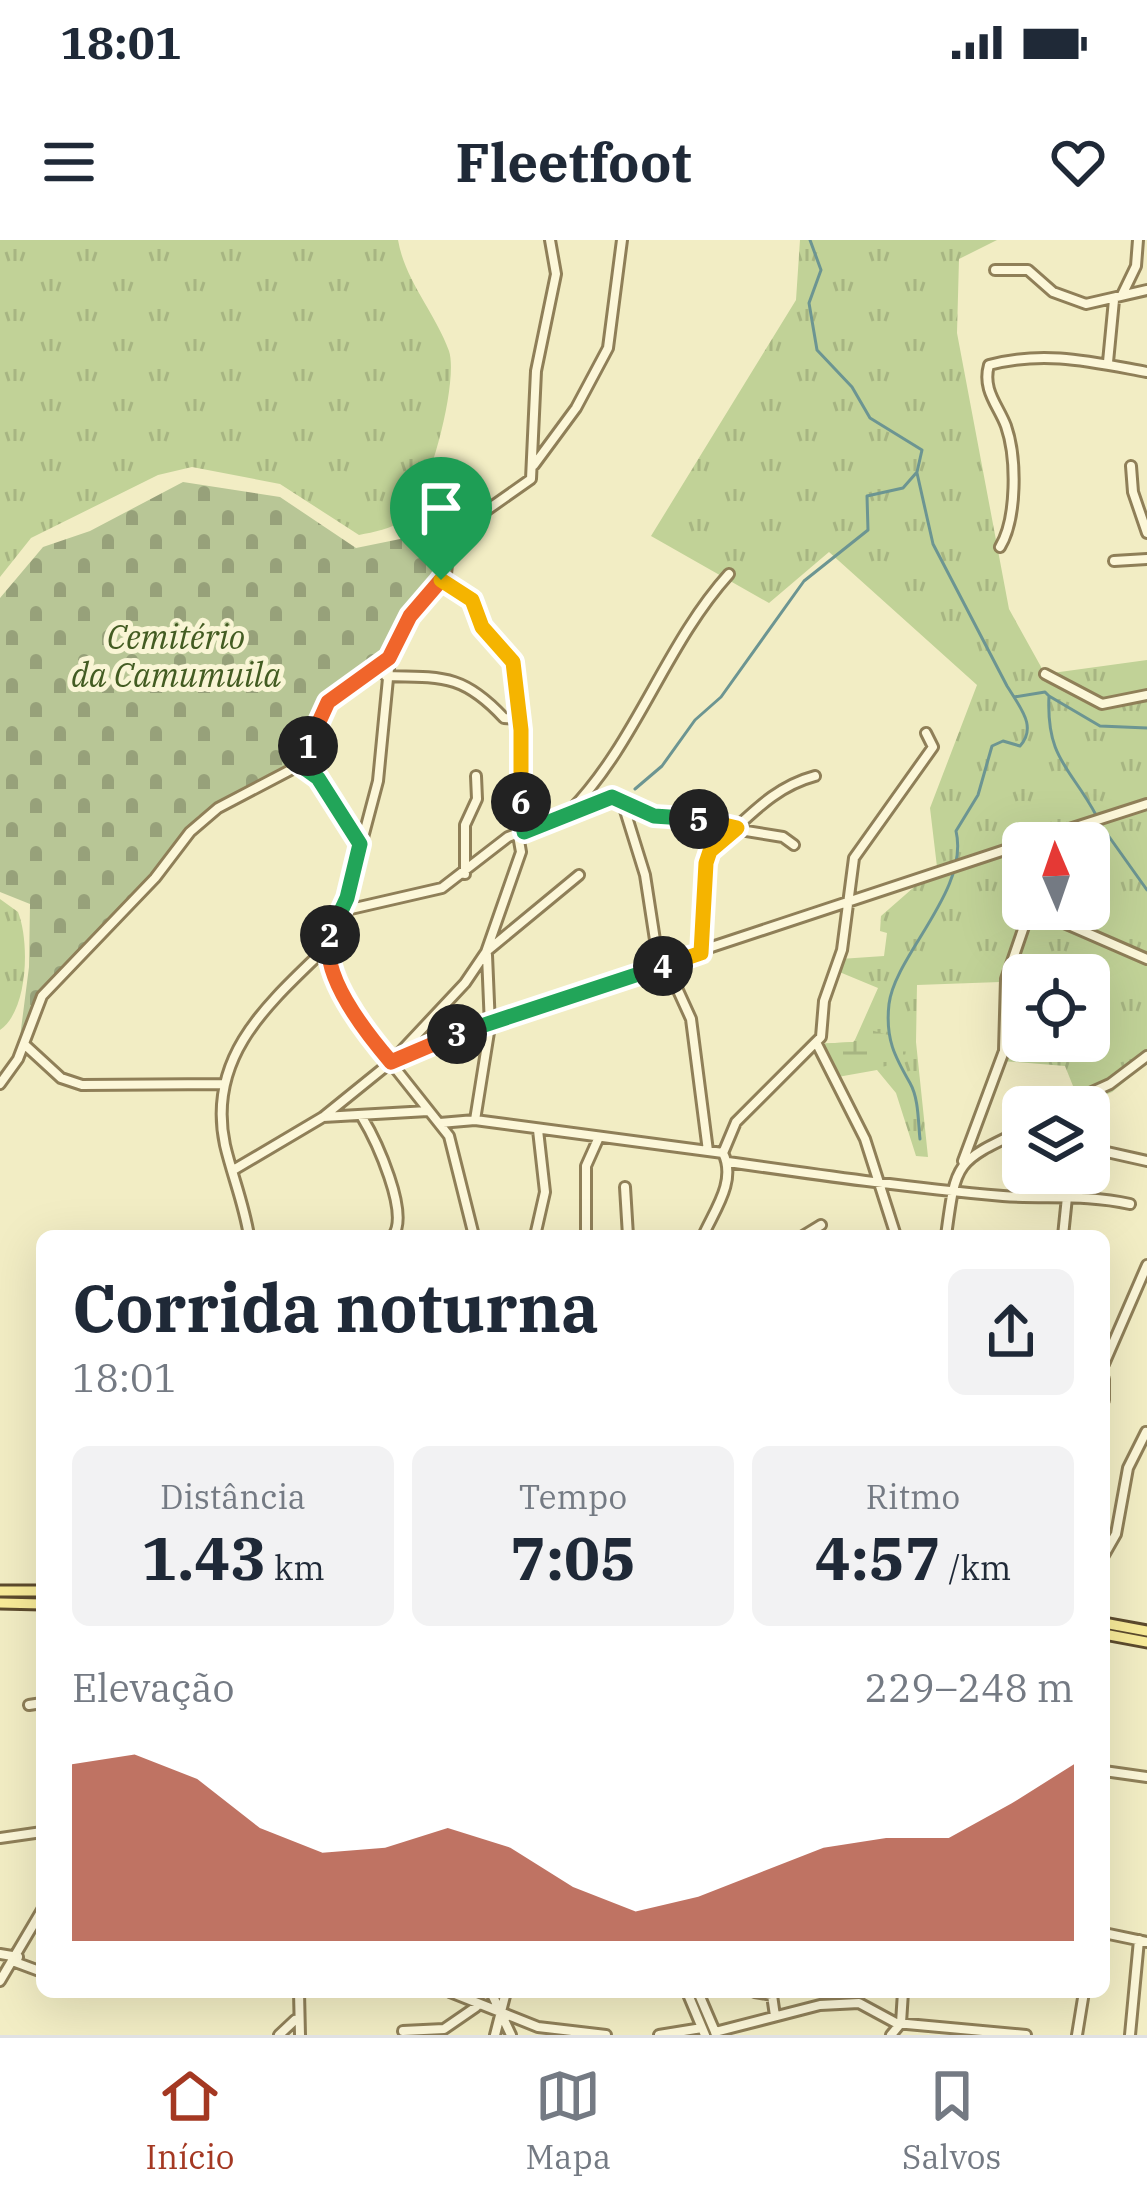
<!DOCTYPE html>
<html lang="pt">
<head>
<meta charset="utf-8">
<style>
	:root { --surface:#fff; --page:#f2f2f3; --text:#1f2937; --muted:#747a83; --line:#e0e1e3; --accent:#a43822 }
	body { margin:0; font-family:"IBM Plex Serif",serif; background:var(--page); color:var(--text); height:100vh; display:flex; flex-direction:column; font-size:45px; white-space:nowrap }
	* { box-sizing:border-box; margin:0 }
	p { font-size:39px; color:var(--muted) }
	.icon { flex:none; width:66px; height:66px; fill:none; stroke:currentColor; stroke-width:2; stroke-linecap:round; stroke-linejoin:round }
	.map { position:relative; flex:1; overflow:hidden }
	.details { position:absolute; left:36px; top:990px; width:1074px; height:768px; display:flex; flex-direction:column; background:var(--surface); border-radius:18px; box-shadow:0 12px 48px #0002 }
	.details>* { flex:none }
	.needle { width:78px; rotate:358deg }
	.fabs { position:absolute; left:1002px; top:582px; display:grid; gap:24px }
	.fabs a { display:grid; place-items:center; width:108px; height:108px; border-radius:18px; background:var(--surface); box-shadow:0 12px 48px #0002; font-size:60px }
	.pin { position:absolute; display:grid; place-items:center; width:102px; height:102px; color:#fff; margin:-123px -51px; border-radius:50% 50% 50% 0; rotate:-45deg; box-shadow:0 0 12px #0007 }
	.pin .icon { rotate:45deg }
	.km { position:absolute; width:60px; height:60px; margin:-30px; border-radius:50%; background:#222; color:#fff; font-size:33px; line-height:60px; text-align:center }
	.round { display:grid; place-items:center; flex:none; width:126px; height:126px; border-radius:18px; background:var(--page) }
	.overview { display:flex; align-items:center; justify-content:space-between; height:204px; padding:0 36px }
	h1 { font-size:66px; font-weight:700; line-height:90px }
	.stats { display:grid; grid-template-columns:repeat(3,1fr); gap:18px; height:204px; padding:12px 36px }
	.stats div { display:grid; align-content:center; border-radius:18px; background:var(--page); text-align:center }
	.stats b { font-size:60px; font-weight:700 }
	.stats small { font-size:33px; font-weight:400 }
	.stats p { font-size:33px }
	.chart { height:336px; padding:24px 36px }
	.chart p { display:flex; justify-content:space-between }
	.chart svg { width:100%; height:216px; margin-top:12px; fill:var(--accent); opacity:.7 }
	.status { display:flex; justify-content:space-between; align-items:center; height:84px; padding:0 60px; background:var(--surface); direction:ltr }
	.status svg { height:33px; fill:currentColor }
	header { display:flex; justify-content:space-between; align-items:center; height:156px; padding:0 36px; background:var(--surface); font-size:54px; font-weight:700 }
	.menu { display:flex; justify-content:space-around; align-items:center; height:168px; border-top:3px solid var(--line); background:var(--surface); font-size:33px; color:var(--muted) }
	.menu a { display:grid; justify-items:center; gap:6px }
	.menu .active { color:var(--accent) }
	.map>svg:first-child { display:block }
	.grass { fill:url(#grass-tufts); fill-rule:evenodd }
	.wetland { fill:url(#wetland-marsh) }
	.cemetery { fill:url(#cemetery-stones) }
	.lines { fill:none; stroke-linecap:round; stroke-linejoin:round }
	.stream { stroke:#6c9592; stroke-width:3 }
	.minor-casing { stroke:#8f7f58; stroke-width:14 }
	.major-casing { stroke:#5d4b2d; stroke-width:15 }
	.minor { stroke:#fcf7d9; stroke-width:8 }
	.major { stroke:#f8eb99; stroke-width:9 }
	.split-1-casing { stroke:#fff; stroke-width:24 }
	.split-2-casing { stroke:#fff; stroke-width:24 }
	.split-3-casing { stroke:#fff; stroke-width:24 }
	.split-4-casing { stroke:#fff; stroke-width:24 }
	.split-5-casing { stroke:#fff; stroke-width:24 }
	.split-6-casing { stroke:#fff; stroke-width:24 }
	.split-7-casing { stroke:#fff; stroke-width:24 }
	.split-1 { stroke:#f0652b; stroke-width:15 }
	.split-2 { stroke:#22a559; stroke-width:15 }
	.split-3 { stroke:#f0652b; stroke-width:15 }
	.split-4 { stroke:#22a559; stroke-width:15 }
	.split-5 { stroke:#f5b400; stroke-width:15 }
	.split-6 { stroke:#22a559; stroke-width:15 }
	.split-7 { stroke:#f5b400; stroke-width:15 }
	.labels { text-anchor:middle; stroke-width:10; stroke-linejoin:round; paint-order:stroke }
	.park-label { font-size:33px; font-style:italic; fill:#435c22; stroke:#f9f5d5 }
</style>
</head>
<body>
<div class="status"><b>18:01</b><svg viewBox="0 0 49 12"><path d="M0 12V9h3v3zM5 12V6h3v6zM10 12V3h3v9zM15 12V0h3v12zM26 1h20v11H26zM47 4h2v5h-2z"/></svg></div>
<header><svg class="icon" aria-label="menu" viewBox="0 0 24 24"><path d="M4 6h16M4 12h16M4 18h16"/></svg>Fleetfoot<svg class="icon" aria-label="heart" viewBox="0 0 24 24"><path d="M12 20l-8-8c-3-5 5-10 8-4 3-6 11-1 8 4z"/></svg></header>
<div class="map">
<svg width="1147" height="1795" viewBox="0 0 1147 1795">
	<defs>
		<pattern id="grass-tufts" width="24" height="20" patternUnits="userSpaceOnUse" patternTransform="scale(3)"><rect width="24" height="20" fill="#c1d297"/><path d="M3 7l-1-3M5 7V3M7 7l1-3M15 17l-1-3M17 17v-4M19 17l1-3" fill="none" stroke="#a7b582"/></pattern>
		<pattern id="wetland-marsh" width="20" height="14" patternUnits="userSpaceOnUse" patternTransform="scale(3)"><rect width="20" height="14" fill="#c1d297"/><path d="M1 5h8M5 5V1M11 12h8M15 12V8" fill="none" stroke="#a7b582"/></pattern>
		<pattern id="cemetery-stones" width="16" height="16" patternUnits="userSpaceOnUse" patternTransform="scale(3)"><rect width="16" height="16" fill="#b8c696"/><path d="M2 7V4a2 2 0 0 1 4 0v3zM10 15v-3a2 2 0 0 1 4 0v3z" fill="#97a17a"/></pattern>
	</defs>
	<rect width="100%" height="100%" fill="#f2edc4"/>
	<path class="grass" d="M 0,0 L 398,0 C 405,41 435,72 449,111 C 459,141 428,261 403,280 C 391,289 374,292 359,295 L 280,244 L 192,227 L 158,235 L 31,298 L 0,337 Z
		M 800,0 L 997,0 L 959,19 L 957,93 L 1009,369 L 1045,434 L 1147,420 L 1147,823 L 1112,852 L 1081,866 L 1065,826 L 1002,821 L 1000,742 L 917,745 L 916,802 L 928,917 L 916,916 L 896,853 L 877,830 L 832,838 L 816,804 L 854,802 L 878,748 L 837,731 L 840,719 L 884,716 L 887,693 L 880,691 L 881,676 L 937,627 L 930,568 L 977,445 L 829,312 L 769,363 L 651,296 L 796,60 ZM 1023,603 L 1089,603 L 1089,669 L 1023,669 ZM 1023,735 L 1089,735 L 1089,801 L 1023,801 Z
		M 0,659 L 18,672 C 30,702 28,771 0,790 Z"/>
	<path class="wetland" d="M 867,789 L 899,798 L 906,810 L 904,822 L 832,838 L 816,804 L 853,802 Z"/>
	<path class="cemetery" d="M 183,242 L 280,257 L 356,308 L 410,297 L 437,298 L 443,329 L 395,393 L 387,414 L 323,463 L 294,524 L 198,576 L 153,635 L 39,754 L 19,805 L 29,727 L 30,664 L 0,652 L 0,358 L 43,307 L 90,291 Z"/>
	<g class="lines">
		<path class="stream" d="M 917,233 L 933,304 L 1007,446 L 1014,457 L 1045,452 L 1049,456 C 1046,519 1071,528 1096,575
			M 1049,456 L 1100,486 L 1147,488
			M 635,549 L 662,526 L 695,480 L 721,457 L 804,341 L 868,290 L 867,256 L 903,248 L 917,232 L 922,210 L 870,178 L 852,147 L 817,110 L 809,63 L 821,30 L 810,0
			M 1100,584 L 1147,650
			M 920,899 C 918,882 919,859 910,843 C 895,817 885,799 889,764 C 895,715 970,650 956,591 L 978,555 L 992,506 L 1003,501 L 1020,506 C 1035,489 1024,473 1014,457"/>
		<defs>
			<path id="minor" d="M 995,30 L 1028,30 L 1053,52 L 1086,64 L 1147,50
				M 1122,55 L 1136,26 L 1138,0
				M 1108,122 L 1114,60
				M 534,225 L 576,168 L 608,108 L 622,0
				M 1131,226 L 1133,252 L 1147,293
				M 1000,307 C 1017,279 1017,218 1006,186 C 998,165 982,150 989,125 C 1045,110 1092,122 1147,132
				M 1114,321 L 1147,319
				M 441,340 L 472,360 L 482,387 L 513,422 L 522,490 L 523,592
				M 1045,434 L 1102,464 L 1147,455
				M 386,436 C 444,437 464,435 504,478 L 520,479
				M 300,525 L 318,539 L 360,604
				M 622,561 L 645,635 L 655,700 L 691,779 L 708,911
				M 570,571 C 637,502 665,405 729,334
				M 1026,603 L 1147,564
				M 465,634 L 465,585 L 477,559 L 476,536
				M 1032,669 L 1147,719
				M 342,671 L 442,648 L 508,597 L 612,557 L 654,576 L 783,597 L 794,605
				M 487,711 L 579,635
				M 701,713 L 710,611 C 746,581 770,548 815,536
				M 24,804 L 61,838 L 82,845 L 223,844
				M 817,804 L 865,899 L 896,996
				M 396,817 L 530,767 L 1023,604
				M 0,844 L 18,819 L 42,756 L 155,638 L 190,592 L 218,568 L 300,525 L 328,462 L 388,419
				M 1059,867 L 1110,844 L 1147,816
				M 323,877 L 391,822 L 465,743 L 486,712 L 521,612 L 518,595
				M 362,877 C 376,900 410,973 393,996
				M 475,880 L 490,786 L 487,715
				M 440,883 L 475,880 L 723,913
				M 1089,908 L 1147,921
				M 963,921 L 1004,811 L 1006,739 L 1030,669
				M 728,922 C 819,935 911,948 1003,956 C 1047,959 1086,954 1130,964
				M 235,929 L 323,877 L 428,871
				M 625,947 L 628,996
				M 249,996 C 244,964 232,935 225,905 C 206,816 269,763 328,706
				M 474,996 L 449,896 L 353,775 L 327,703 L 347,658 L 378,541 L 390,418 L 410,376 L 446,334 L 450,296 L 531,239 L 536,131 L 556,34 L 550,0
				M 535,996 L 545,952 L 538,890
				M 586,996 L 586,926 L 599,897
				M 703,996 C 714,971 737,941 723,913 L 736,882 L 821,797 L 824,761 L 842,710 L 854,618 L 933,507 L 926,493
				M 803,996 L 821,985
				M 946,996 C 956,921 955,922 1023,890
				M 1063,996 L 1067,957
				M 1104,1124 L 1147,1025
				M 1104,1139 L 1104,1160
				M 1104,1315 L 1116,1294 L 1128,1228 L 1146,1192
				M 29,1465 L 42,1463
				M 1104,1531 L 1147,1537
				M 0,1598 L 42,1592
				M 1104,1693 L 1147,1702
				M 0,1714 L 18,1717
				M 15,1722 L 42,1732
				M 0,1741 L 42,1670
				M 299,1752 L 300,1795
				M 450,1752 L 538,1787 L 606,1795
				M 491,1752 L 511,1795
				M 687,1752 L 705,1795
				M 698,1752 L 716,1794
				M 755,1752 L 772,1755 L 775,1776
				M 403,1791 L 444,1789 L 476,1767
				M 715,1792 L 820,1765 L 859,1763 L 896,1783 L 1026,1795
				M 279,1795 L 295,1780
				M 495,1795 L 506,1752
				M 659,1795 L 702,1788
				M 891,1795 L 901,1783 L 903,1752
				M 1077,1795 L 1084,1752
				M 1130,1795 L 1139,1700"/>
			<path id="major" d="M 0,1351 L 42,1351
				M 0,1363 L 42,1364
				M 1104,1383 L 1147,1391
				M 1104,1394 L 1147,1402"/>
		</defs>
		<use href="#minor" class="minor-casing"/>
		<use href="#major" class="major-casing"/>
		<use href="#minor" class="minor"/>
		<use href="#major" class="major"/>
	</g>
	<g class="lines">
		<defs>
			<path id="split-1" d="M 308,506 L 328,462 L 389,418 L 410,376 L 441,340"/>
			<path id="split-2" d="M 308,506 L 300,525 L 318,538 L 360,604 L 347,658 L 330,695"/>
			<path id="split-3" d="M 330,695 C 319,734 367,794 391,822 L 457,794"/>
			<path id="split-4" d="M 457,794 L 663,726"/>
			<path id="split-5" d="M 663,726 L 701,713 L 706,623 L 710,611 L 737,588 L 699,579"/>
			<path id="split-6" d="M 521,562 L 524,592 L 612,557 L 654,576 L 699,579"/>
			<path id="split-7" d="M 441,340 L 472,360 L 482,387 L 513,422 L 521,490 L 521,562"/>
		</defs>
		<use href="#split-1" class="split-1-casing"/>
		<use href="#split-2" class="split-2-casing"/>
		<use href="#split-3" class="split-3-casing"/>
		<use href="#split-4" class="split-4-casing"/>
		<use href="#split-5" class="split-5-casing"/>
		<use href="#split-6" class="split-6-casing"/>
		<use href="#split-7" class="split-7-casing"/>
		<use href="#split-1" class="split-1"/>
		<use href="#split-2" class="split-2"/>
		<use href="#split-3" class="split-3"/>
		<use href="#split-4" class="split-4"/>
		<use href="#split-5" class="split-5"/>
		<use href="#split-6" class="split-6"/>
		<use href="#split-7" class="split-7"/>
	</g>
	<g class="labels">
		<g class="park-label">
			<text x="176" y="409">Cemitério<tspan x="176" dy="38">da Camumuila</tspan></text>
		</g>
	</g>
</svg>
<div class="fabs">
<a><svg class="needle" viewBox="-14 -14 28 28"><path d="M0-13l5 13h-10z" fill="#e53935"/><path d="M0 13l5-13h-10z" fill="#747a83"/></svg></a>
<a><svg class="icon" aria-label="locate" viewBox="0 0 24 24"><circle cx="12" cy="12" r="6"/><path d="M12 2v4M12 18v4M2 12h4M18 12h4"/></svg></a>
<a><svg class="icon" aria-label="layers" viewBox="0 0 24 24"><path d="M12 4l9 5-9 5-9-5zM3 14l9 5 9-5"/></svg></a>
</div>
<div class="pin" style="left:441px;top:340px;background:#1e9e55"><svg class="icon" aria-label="arrive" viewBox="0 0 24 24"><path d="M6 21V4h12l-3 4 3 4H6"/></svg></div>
<b class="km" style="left:308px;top:506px">1</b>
<b class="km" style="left:330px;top:695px">2</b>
<b class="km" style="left:457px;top:794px">3</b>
<b class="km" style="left:663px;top:726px">4</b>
<b class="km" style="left:699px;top:579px">5</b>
<b class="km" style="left:521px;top:562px">6</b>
<section class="details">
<div class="overview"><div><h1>Corrida noturna</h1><p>18:01</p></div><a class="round"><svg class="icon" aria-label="share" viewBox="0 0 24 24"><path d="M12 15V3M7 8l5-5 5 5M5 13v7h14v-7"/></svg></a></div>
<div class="stats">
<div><p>Distância</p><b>1.43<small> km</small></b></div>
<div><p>Tempo</p><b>7:05</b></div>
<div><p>Ritmo</p><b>4:57<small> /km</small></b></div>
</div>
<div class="chart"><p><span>Elevação</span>229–248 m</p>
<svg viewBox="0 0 160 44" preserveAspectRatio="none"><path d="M0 44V8L10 6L20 11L30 21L40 26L50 25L60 21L70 25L80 33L90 38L100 35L110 30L120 25L130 23L140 23L150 16L160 8V44z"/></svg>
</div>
</section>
</div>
<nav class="menu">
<a class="active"><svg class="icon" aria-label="home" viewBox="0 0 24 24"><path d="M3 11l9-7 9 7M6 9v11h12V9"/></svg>Início</a>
<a><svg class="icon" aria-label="map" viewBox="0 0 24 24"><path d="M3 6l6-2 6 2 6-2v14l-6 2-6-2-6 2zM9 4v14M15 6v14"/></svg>Mapa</a>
<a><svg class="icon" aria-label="saved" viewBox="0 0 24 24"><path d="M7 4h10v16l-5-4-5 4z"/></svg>Salvos</a>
</nav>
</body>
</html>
